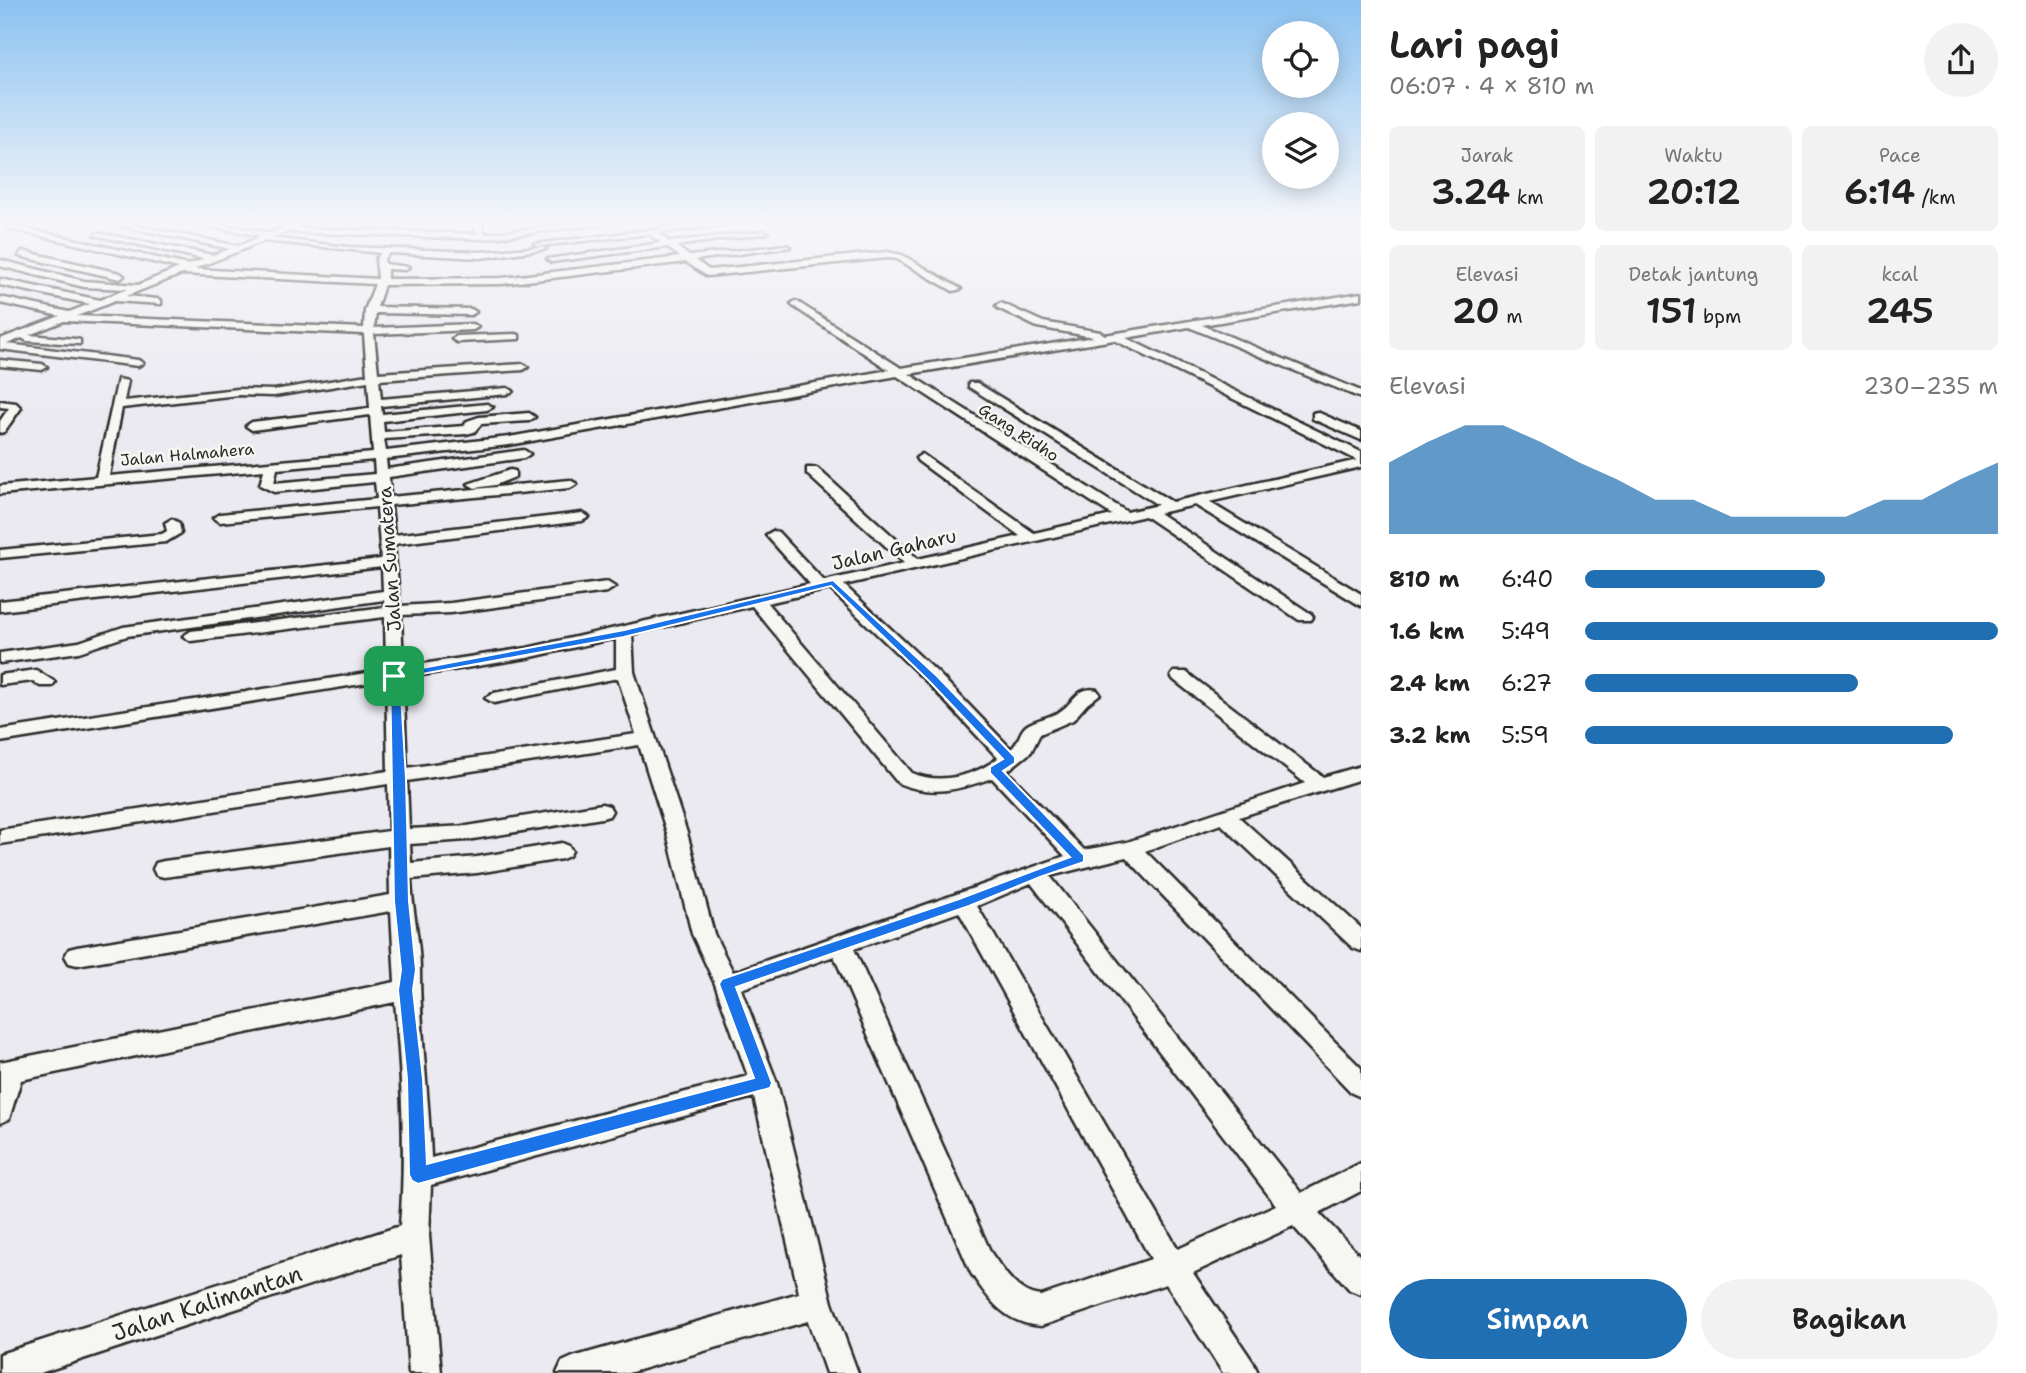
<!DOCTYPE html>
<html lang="id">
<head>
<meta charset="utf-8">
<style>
	:root { --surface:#fff; --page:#f2f2f2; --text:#222; --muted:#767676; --accent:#1f6fb2 }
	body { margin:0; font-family:"Shantell Sans",sans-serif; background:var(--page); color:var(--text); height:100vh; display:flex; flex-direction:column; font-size:26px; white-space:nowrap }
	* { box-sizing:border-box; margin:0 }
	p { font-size:23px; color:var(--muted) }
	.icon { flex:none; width:38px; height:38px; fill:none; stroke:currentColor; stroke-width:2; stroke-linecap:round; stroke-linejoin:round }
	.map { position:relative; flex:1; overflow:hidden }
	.drawer { display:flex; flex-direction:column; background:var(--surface); width:665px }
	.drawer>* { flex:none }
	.tools { position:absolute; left:1262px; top:21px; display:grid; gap:14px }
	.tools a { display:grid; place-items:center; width:77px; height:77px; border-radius:50%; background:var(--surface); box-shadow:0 4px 18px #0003; font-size:35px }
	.pin { position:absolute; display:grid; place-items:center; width:60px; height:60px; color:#fff; margin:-30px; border-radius:14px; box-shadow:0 4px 10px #0006 }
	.round { display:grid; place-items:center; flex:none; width:74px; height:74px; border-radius:37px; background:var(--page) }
	.head { display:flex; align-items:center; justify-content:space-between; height:119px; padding:0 28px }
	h1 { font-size:38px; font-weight:600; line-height:52px }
	.stats { display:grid; grid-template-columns:repeat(3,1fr); gap:10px; height:119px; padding:7px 28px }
	.stats div { display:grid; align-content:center; border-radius:10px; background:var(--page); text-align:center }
	.stats b { font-size:35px; font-weight:600 }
	.stats small { font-size:19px; font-weight:400 }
	.stats p { font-size:19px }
	.chart { height:196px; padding:14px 28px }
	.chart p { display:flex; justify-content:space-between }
	.chart svg { width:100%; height:126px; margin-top:7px; fill:var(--accent); opacity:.7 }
	.action { display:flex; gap:14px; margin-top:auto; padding:14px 28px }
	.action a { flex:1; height:80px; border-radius:42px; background:var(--accent); color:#fff; font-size:28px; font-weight:600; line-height:80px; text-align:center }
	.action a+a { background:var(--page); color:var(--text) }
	ul { padding:0 28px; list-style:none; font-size:23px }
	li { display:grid; grid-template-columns:112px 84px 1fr; align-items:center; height:52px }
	li i { height:18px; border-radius:9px; background:var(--accent) }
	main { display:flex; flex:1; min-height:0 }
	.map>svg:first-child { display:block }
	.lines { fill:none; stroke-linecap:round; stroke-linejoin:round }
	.minor-casing { stroke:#2b2b2b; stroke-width:5 }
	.minor { fill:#f6f6f2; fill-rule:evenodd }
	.route { fill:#1a73e8; stroke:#fff; stroke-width:2; fill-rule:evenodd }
	.labels { text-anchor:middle; stroke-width:5; stroke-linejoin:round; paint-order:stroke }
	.far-street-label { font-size:16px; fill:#2b2b2b; stroke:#f6f6f2 }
	.street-label { font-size:19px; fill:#2b2b2b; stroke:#f6f6f2 }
	.near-street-label { font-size:23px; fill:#2b2b2b; stroke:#f6f6f2 }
</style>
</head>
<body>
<main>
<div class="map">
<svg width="1361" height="1373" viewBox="0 0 1361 1373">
	<rect width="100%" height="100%" fill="#eceaf1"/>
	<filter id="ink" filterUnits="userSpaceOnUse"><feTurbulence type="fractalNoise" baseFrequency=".0143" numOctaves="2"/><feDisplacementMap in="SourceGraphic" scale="14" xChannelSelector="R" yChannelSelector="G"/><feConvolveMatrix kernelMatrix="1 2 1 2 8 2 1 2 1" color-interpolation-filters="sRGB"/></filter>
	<g filter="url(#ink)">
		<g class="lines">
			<defs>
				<path id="minor" d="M 114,221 L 238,246 L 262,236 L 182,221 L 200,221 L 270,233 L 300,221 L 311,221 L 297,228 L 477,234 L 472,221 L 480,221 L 485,234 L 600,221 L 625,221 L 482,239 L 287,232 L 271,238 L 348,247 L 481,252 L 542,247 L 546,249 L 481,258 L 389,253 L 384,259 L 385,264 L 409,267 L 405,270 L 387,269 L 387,279 L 502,278 L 680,257 L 667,247 L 551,262 L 547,259 L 661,243 L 649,234 L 538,246 L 534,244 L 727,221 L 753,221 L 658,233 L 670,242 L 764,231 L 768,233 L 676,246 L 689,256 L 786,245 L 790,247 L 695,260 L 709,270 L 887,252 L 902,255 L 961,289 L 953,291 L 897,259 L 887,258 L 707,276 L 686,262 L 502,284 L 384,285 L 377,307 L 471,309 L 476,312 L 471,315 L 376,313 L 374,328 L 473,324 L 478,327 L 473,330 L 374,334 L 378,373 L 523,364 L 528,367 L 523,370 L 379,380 L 381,399 L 507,388 L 513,391 L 507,394 L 381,406 L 382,414 L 487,404 L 493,407 L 487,410 L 383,421 L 384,432 L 464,426 L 467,421 L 479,417 L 529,413 L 535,417 L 529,421 L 481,424 L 474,432 L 466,434 L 384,439 L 386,451 L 509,437 L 889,370 L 793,306 L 791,304 L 796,301 L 901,368 L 1094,337 L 1037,327 L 998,308 L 996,306 L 1001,303 L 1043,322 L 1100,332 L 1105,335 L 1361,293 L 1361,299 L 1202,325 L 1361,391 L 1361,398 L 1189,327 L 1126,338 L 1361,452 L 1361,467 L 1209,502 L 1361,594 L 1361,606 L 1195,505 L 1159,513 L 1311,614 L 1313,617 L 1311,620 L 1299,620 L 1145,516 L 844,585 L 939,674 L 1011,749 C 1019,743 1019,732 1026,726 C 1034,720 1048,718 1057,713 C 1073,706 1076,685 1097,690 L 1100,694 L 1087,704 L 1073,720 L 1040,734 L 1031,752 L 1007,771 L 1084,850 L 1127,842 L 1305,783 L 1174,680 L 1171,676 L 1174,672 L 1186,672 L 1323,777 L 1361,766 L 1361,779 L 1239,817 L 1361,928 L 1361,951 L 1353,948 L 1221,824 L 1145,851 L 1361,1068 L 1361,1097 L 1352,1093 L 1126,857 L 1050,876 L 1301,1193 L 1361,1163 L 1361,1191 L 1319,1213 L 1361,1257 L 1361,1294 L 1350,1290 L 1293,1226 L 1193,1273 L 1253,1362 L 1258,1373 L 1223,1373 L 1166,1284 L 1041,1326 C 1006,1324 989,1300 971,1273 L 834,956 L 741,989 L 777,1083 L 832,1303 L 858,1373 L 826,1373 L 808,1321 L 628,1373 L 557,1373 L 562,1362 L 573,1357 L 799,1293 L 754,1097 L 431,1185 L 429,1236 L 441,1373 L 409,1373 L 401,1255 L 40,1373 L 0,1373 L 0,1354 L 400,1226 C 406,1151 402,1077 395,1002 L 21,1080 L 9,1119 L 0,1123 L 0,1062 L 395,982 L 391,911 L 77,965 L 69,963 L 65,956 L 69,949 L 77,947 L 390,895 L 389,846 L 164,877 L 156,875 L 153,869 L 156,863 L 164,861 L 389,831 L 388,784 L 0,844 L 0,830 L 388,771 L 386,680 L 0,742 L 0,730 L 386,670 L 385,617 L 191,641 L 183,636 L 191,631 L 385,607 L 384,600 L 127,636 L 79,652 L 0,663 L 0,653 L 79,642 L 123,627 L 383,591 L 382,567 L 0,611 L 0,601 L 381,559 L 377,507 L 220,522 L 213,518 L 220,514 L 377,499 L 375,482 L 274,492 L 260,485 L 264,470 L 0,494 L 0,486 L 96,477 L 118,379 L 128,381 L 124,401 L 238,389 L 274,390 L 367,375 L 364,334 L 64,321 L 29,335 L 76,339 L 80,340 L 80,344 L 27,341 L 22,338 L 7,344 L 138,360 L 143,363 L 138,366 L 0,349 L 0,339 L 60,316 L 0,303 L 0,297 L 69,312 L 90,304 L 0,285 L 0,279 L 100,300 L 127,289 L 84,287 L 0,266 L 0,260 L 84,281 L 138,285 L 179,268 L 6,228 L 6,224 L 188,265 L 204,259 L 94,235 L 98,233 L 213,255 L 230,249 L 117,225 ZM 264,241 L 381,253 L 376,259 L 378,279 L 194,269 ZM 182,274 L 375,284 L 365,310 L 364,328 L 77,316 L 115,301 L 161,304 L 161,300 L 158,299 L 126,296 ZM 1114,340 L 1357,460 L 1358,460 L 1172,502 L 977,383 L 969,383 L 969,387 L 1158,505 L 1127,512 L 909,374 ZM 897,376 L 1112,515 L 1034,533 L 922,454 L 916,458 L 918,461 L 1020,536 L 918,559 L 817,468 L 807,468 L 807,474 L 904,563 L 824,581 L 778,532 L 773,531 L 766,535 L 810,584 L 527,648 L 403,667 L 401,615 L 451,613 L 607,592 L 615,587 L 607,582 L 451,603 L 400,606 L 394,544 L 582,521 L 589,517 L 582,513 L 394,535 L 391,505 L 570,488 L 577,484 L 570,480 L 390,497 L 389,477 L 524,458 L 530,454 L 524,450 L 387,469 L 386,459 L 509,445 ZM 368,381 L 370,408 L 252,422 L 246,426 L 252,430 L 370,415 L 373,453 L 109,476 L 122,408 L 238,395 L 274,396 ZM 374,460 L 375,474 L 274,483 L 277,469 ZM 830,589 L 927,682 L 998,758 C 975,776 940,785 912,773 L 767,603 ZM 752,606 L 898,783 C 932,797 958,790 992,778 L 1065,856 L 733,972 L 714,934 L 687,833 L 634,672 L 632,634 ZM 616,638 L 616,669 L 494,693 L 485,698 L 494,703 L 618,678 L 636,734 L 407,768 L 403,678 L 527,658 ZM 639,745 L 667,833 L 692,934 L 715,984 L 748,1076 L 431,1158 C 429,1096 420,1033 420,970 C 420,940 412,909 411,879 L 477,873 L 562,859 L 569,856 L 572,851 L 569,846 L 562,843 L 477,857 L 411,863 L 410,844 L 467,840 L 602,818 L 609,816 L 612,811 L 609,806 L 602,804 L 467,826 L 409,829 L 407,781 ZM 1031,883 L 1276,1205 L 1178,1249 L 977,906 ZM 959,912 L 1151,1259 L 1041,1296 C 1017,1294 1004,1271 991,1253 L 854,949 Z
					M 22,251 L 120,273 L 124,276 L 120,279 L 19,256 Z
					M 515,334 L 519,335 L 519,339 L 457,342 L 452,339 L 457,336 Z
					M 0,360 L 42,364 L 47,367 L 42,370 L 0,366 Z
					M 0,401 L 16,403 L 21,408 L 4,432 L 0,433 L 0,421 L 9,408 L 0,407 Z
					M 1317,412 L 1361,431 L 1361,440 L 1313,419 L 1313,413 Z
					M 510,470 L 515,471 L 515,477 L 495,485 L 475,488 L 468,484 Z
					M 172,519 L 179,523 L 181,533 L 166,542 L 0,558 L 0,550 L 162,534 L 167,531 L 165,523 Z
					M 36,670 L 55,682 L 52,686 L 40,686 L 33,681 L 0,685 L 0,675 Z"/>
			</defs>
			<use href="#minor" class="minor-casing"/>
			<use href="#minor" class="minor"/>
		</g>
	</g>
	<linearGradient id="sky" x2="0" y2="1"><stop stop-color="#8bc2f1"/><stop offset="0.54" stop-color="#f6f6f9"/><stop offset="1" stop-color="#f6f6f9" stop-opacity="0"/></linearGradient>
	<rect width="1361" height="413" fill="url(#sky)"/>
	<path class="route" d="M 833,580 L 937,676 L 1015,757 L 1015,763 L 1003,771 L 1084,855 L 1084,862 L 1040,877 L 969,906 L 736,987 L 772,1083 L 770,1088 L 418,1184 L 412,1181 L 409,1175 L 407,1079 L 398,990 L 401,970 L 394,901 L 390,674 L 624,630 ZM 831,586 L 929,681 L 1003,759 L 990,767 L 990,773 L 1070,857 L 959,899 L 722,979 L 719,984 L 754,1078 L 427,1164 L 423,1079 L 413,990 L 416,970 L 409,901 L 406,778 L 400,678 L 624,637 Z"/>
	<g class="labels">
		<g class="far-street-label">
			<text transform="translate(1019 432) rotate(33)" y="6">Gang Ridho</text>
			<text transform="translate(187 454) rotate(-5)" y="6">Jalan Halmahera</text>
		</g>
		<g class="street-label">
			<text transform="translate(894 549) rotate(-13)" y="7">Jalan Gaharu</text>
			<text transform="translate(389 559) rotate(-94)" y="7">Jalan Sumatera</text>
		</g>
		<g class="near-street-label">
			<text transform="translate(207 1303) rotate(-18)" y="8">Jalan Kalimantan</text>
		</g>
	</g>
</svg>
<div class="tools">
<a><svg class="icon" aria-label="locate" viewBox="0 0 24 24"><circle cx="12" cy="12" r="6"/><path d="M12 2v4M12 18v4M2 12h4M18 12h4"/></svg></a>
<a><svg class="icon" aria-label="layers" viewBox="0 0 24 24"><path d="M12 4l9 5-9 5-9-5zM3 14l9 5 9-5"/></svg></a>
</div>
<div class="pin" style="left:394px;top:676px;background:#1e9e55"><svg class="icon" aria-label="arrive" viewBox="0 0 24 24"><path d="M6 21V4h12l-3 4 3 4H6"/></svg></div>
</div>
<section class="drawer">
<div class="head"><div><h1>Lari pagi</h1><p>06:07 · 4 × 810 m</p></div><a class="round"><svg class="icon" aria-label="share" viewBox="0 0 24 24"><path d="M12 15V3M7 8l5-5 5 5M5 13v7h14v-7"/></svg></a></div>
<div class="stats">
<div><p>Jarak</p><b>3.24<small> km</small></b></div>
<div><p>Waktu</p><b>20:12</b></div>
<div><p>Pace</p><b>6:14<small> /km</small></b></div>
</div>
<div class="stats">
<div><p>Elevasi</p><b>20<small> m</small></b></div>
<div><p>Detak jantung</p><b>151<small> bpm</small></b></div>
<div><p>kcal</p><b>245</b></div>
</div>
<div class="chart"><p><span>Elevasi</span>230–235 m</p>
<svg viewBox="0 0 160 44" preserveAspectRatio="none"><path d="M0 44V19L10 12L20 6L30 6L40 12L50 19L60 25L70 32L80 32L90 38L100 38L110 38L120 38L130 32L140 32L150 25L160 19V44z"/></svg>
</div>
<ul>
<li><b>810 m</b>6:40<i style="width:58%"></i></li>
<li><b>1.6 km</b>5:49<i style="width:100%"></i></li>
<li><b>2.4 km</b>6:27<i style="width:66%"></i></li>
<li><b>3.2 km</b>5:59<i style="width:89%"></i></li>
</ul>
<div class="action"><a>Simpan</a><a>Bagikan</a></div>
</section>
</main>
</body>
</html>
